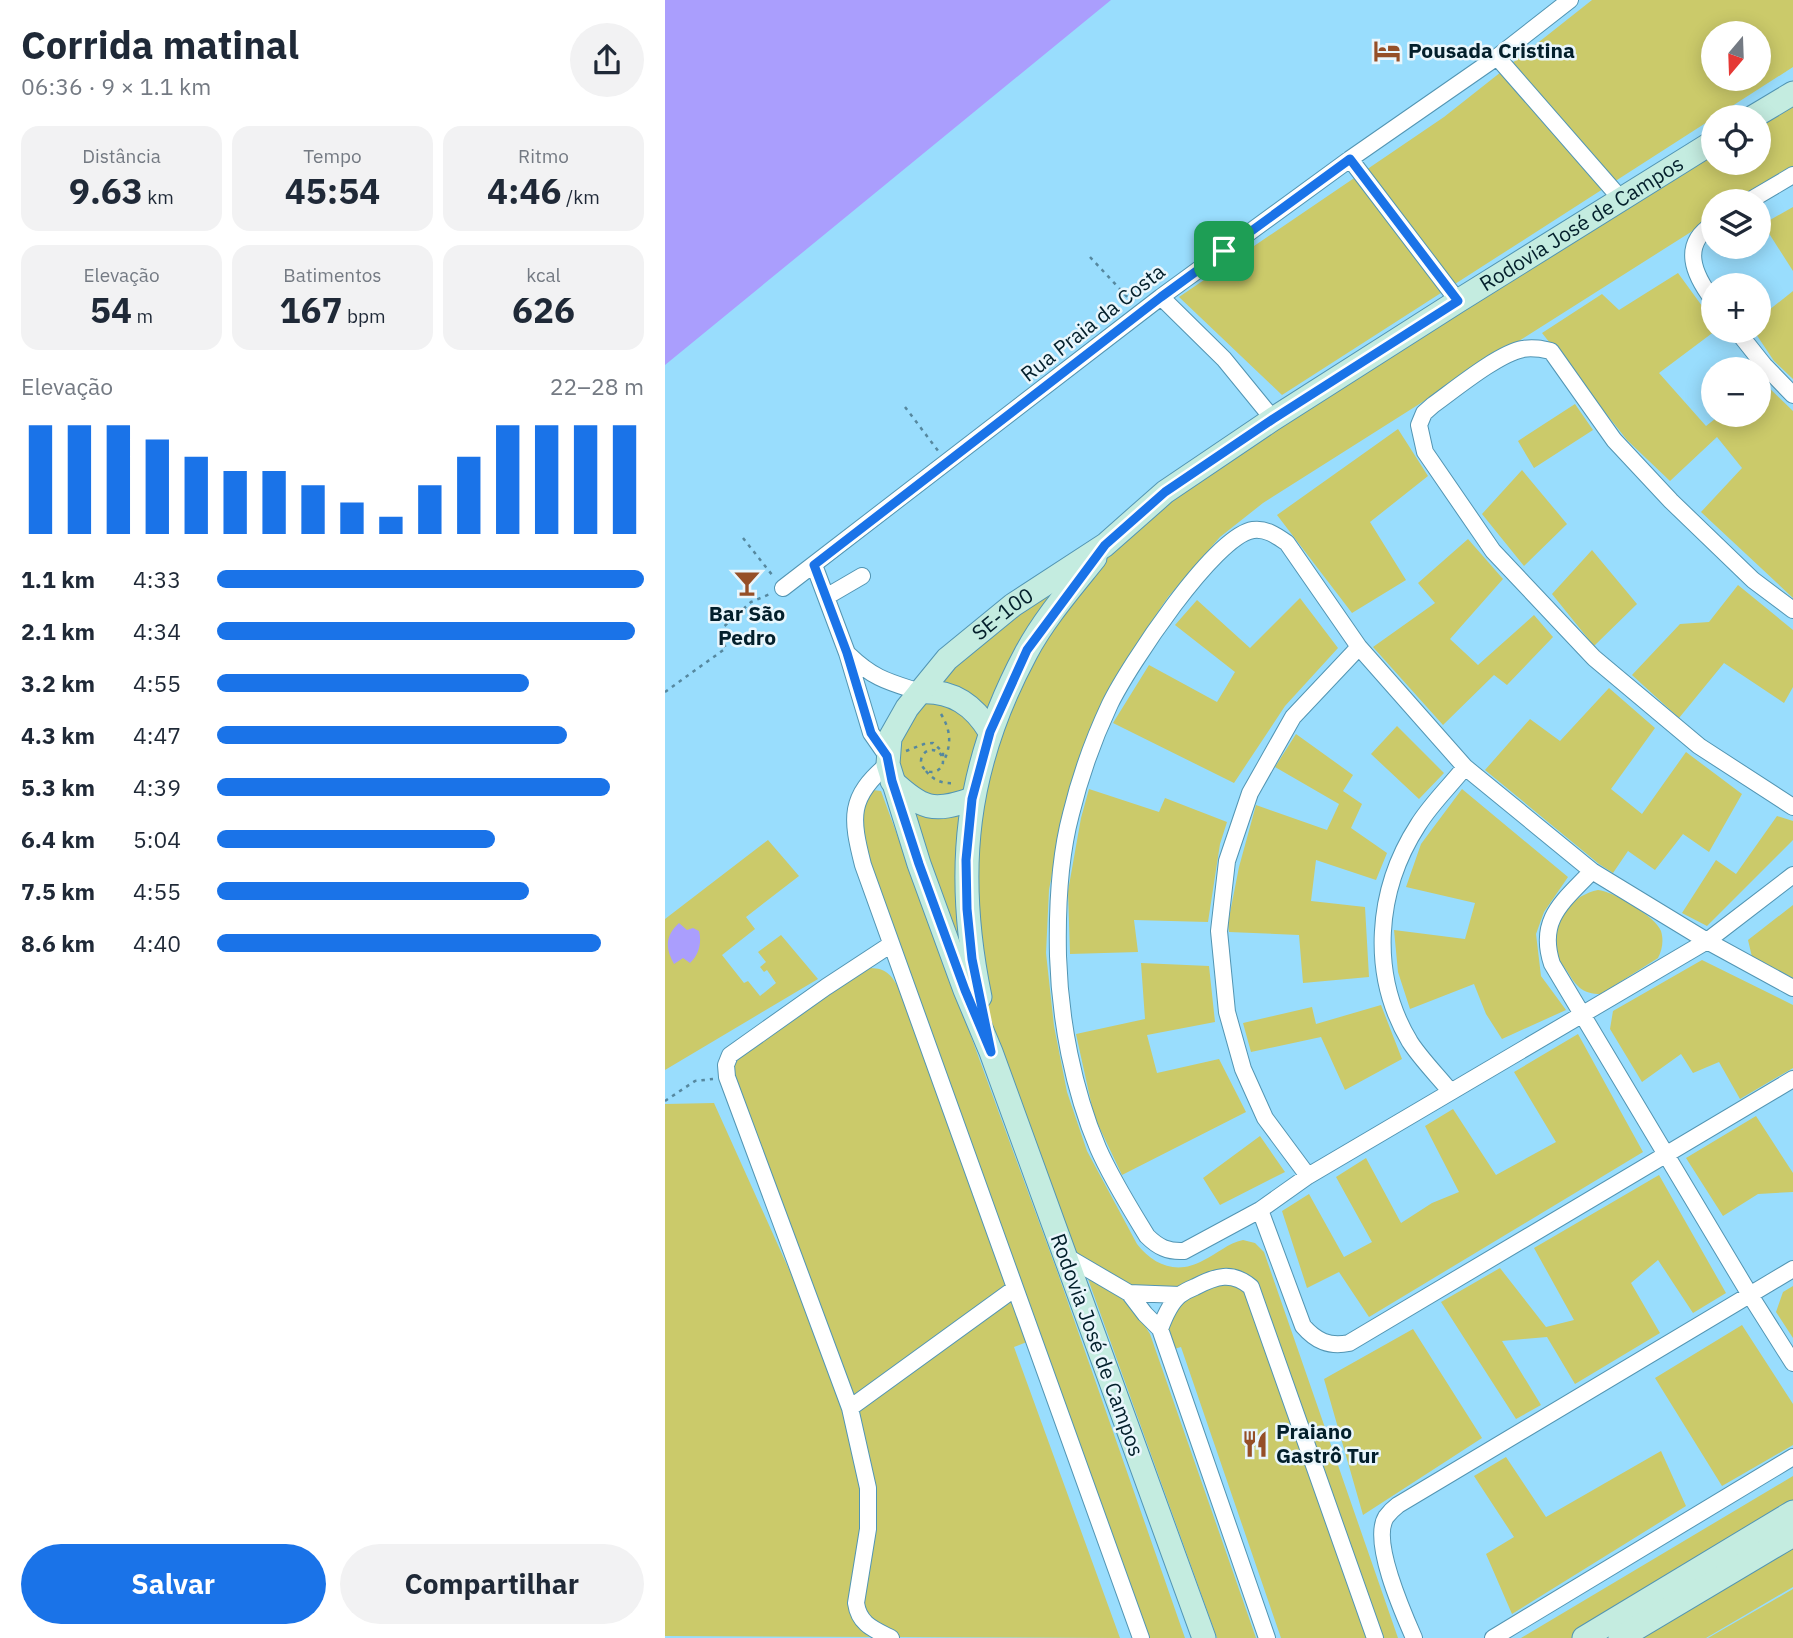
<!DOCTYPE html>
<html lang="pt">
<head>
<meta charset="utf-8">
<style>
	:root { --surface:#fff; --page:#f2f2f3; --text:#1f2937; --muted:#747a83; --accent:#1a73e8 }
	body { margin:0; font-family:"IBM Plex Sans",sans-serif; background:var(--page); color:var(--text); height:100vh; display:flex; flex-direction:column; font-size:26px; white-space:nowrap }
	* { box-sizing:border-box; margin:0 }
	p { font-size:23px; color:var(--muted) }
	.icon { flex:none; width:38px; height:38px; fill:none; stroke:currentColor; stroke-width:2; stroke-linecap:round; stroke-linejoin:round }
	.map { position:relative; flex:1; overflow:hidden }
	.details { display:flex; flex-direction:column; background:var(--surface); width:665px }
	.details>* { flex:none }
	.needle { width:46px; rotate:199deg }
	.fabs { position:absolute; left:1036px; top:21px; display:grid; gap:14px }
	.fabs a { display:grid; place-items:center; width:70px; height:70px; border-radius:50%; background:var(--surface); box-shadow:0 4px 18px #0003; font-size:35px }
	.pin { position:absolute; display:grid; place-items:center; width:60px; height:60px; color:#fff; margin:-30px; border-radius:14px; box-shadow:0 4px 10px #0006 }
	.round { display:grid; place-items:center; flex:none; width:74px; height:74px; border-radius:37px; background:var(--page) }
	.overview { display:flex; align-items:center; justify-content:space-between; height:119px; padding:0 21px }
	h1 { font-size:38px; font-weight:800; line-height:52px }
	.stats { display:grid; grid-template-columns:repeat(3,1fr); gap:10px; height:119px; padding:7px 21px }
	.stats div { display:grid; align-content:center; border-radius:18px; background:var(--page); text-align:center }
	.stats b { font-size:35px; font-weight:800 }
	.stats small { font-size:19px; font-weight:400 }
	.stats p { font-size:19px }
	.chart { height:196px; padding:14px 21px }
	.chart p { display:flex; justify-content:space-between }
	.chart svg { width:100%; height:126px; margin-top:7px; stroke:var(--accent); stroke-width:6 }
	.action { display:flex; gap:14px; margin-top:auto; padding:14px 21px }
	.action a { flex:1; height:80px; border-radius:42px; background:var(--accent); color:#fff; font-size:28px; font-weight:800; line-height:80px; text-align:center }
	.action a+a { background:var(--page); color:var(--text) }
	ul { padding:0 21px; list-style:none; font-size:23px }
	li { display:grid; grid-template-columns:112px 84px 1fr; align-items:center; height:52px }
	li i { height:18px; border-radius:9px; background:var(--accent) }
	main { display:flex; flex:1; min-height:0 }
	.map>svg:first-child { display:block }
	.green { fill:#cbca6a; fill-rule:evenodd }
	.water { fill:#aa9efd }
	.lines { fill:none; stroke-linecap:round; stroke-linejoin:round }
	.street-casing { stroke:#5295b3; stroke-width:18 }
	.secondary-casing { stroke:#5295b3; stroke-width:25 }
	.path { stroke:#56889f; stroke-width:2.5; stroke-dasharray:3.5 5; stroke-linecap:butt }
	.street { stroke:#fff; stroke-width:16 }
	.secondary { stroke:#c4ece0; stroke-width:23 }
	.route-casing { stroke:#fff; stroke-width:14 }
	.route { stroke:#1a73e8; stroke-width:9 }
	.labels { text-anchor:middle; stroke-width:5; stroke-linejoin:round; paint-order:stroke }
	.poi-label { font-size:21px; font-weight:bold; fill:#031f2b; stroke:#e9f6fc; text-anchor:start }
	.street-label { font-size:21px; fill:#031f2b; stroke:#e9f6fc }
</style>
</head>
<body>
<main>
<section class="details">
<div class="overview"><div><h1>Corrida matinal</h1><p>06:36 · 9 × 1.1 km</p></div><a class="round"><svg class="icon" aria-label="share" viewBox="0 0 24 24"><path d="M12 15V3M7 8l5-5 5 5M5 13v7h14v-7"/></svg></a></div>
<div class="stats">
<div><p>Distância</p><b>9.63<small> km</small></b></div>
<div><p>Tempo</p><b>45:54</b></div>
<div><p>Ritmo</p><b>4:46<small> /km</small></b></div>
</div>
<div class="stats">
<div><p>Elevação</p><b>54<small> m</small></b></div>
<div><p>Batimentos</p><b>167<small> bpm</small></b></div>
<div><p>kcal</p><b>626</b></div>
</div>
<div class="chart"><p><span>Elevação</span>22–28 m</p>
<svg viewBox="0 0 160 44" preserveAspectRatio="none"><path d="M5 44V6M15 44V6M25 44V6M35 44V11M45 44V17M55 44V22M65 44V22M75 44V27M85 44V33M95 44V38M105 44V27M115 44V17M125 44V6M135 44V6M145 44V6M155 44V6"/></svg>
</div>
<ul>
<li><b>1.1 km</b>4:33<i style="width:100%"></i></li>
<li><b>2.1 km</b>4:34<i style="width:98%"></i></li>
<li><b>3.2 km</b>4:55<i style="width:73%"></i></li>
<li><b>4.3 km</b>4:47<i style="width:82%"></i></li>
<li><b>5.3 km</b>4:39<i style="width:92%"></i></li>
<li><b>6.4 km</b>5:04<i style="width:65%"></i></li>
<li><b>7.5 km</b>4:55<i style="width:73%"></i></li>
<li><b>8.6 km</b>4:40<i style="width:90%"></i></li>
</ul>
<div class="action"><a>Salvar</a><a>Compartilhar</a></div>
</section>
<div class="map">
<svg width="1128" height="1638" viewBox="0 0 1128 1638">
	<rect width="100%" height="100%" fill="#99ddfd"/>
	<path class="green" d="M 927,0 L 1128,0 L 1128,67 L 617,395 L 514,297 L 779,117 ZM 1048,33 L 1094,33 L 1094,79 L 1048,79 Z
		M 1128,92 L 1128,167 L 1074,201 L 1048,201 L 1048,218 L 598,503 L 555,537 L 503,597 L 462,658 L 427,726 L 398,814 L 384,890 L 381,953 L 389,1026 L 402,1092 L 422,1151 L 472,1244 C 489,1266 513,1275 539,1260 C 552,1254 563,1243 578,1240 L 590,1243 L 599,1252 L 733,1638 L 616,1638 L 516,1347 L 502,1351 L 495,1329 L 514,1295 L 464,1293 L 399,1255 L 295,953 L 225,738 L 255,692 L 500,492 L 1048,142 L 1048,163 L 1094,163 L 1094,117 Z
		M 1128,207 L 1128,271 L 1098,224 Z
		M 1013,273 L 1048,321 L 1050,331 L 994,373 L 1041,426 L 1055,415 L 1094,415 L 1094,382 L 1096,380 L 1128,411 L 1128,598 L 1036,512 L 1077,468 L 1052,437 L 1005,481 L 962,440 L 877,333 L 937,294 L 954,310 Z
		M 1128,291 L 1128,379 L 1109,361 L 1089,331 L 1094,331 L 1094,318 Z
		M 910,404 L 928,430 L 869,468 L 853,441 Z
		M 733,429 L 763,476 L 705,522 L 741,580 L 687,613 L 612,515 Z
		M 857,470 L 902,524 L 859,566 L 817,514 Z
		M 803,539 L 838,579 L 785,639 L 813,665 L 869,615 L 888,637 L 842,685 L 829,675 L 778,725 L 708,647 L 770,603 L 753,583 Z
		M 927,550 L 972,604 L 929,646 L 887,594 Z
		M 1073,585 L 1128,630 L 1128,687 L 1119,703 L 1059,663 L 1014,718 L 967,675 L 1015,624 L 1044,622 Z
		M 635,598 L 673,648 L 620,706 L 569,783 L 448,723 L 484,665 L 552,702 L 570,672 L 510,625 L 532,600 L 585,648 Z
		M 944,688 L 990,728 L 946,789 L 977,814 L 1021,752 L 1077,794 L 1044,852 L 1018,834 L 990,870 L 963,851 L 948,873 L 934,864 L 820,770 L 865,719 L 895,741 Z
		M 732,726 L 779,773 L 754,799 L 706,754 Z
		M 631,734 L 688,775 L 678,791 L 697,804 L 686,828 L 722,853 L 711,880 L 651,860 L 646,901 L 700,907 L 704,977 L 638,983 L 634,935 L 564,932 L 563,923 L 574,867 L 591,805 L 662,830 L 674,804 L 610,767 Z
		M 424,789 L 494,812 L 500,798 L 562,822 L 555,844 L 543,922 L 469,920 L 473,952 L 405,954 L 403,891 L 416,818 Z
		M 797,789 L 903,877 L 879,912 L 871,934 L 876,976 L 901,1010 L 837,1039 L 821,1014 L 809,984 L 745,1009 L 733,972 L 729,930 L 800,939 L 810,903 L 741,887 L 756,844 Z
		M 208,790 L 216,791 L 392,1271 L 520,1638 L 481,1638 L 201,854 C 197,833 194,808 208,790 Z
		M 1112,816 L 1128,821 L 1128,840 L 1042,926 L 1017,913 L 1051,860 L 1071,874 Z
		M 103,840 L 134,876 L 81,917 L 90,929 L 57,955 L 79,983 L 83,981 L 95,996 L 111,983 L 102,970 L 99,972 L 95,967 L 101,962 L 93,952 L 116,935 L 153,979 L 0,1070 L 0,919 Z
		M 933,890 C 948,891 991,917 996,931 C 999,941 997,950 993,958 L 936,994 C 917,994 911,986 902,971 C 898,965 891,958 890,952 C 884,924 906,895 933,890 Z
		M 1128,905 L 1128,978 L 1087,957 L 1083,940 Z
		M 1037,960 L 1128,1005 L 1128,1068 L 1075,1099 L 1054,1062 L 1028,1073 L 1016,1054 L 977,1082 L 945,1029 L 948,1011 Z
		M 476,963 L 544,966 L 550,1022 L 482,1035 L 492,1073 L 554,1059 L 581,1112 L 457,1175 L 429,1116 L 411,1034 L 480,1019 Z
		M 203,968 C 219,968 224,972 232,985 L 349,1289 L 367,1340 L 349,1347 L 455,1638 L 0,1636 L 0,1104 L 49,1103 L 167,1365 L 62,1077 L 65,1055 L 165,994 L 190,971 Z
		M 716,1005 L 737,1059 L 680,1090 L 656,1037 L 586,1052 L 578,1023 L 647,1007 L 651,1024 Z
		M 913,1034 L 978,1152 L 704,1317 L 674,1272 L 642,1288 L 617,1211 L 644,1194 L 679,1257 L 707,1242 L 671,1177 L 701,1158 L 736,1223 L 767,1203 L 794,1192 L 760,1126 L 788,1109 L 831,1175 L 891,1142 L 849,1072 Z
		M 1091,1116 L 1128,1173 L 1128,1192 L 1093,1194 L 1058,1216 L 1021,1158 Z
		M 595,1136 L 620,1172 L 555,1205 L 538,1178 Z
		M 994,1175 L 1061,1293 L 1028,1313 L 993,1260 L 966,1283 L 995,1333 L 910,1384 L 882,1337 L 837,1341 L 876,1405 L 851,1419 L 776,1302 L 835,1268 L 881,1327 L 909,1320 L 869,1248 Z
		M 423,1279 C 454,1293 468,1305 485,1334 L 591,1638 L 552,1638 Z
		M 1128,1286 L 1128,1338 L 1111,1312 L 1118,1292 Z
		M 1077,1325 L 1128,1404 L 1128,1445 L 1057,1486 L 990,1378 Z
		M 748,1329 L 817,1438 L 698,1515 L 659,1379 Z
		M 996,1451 L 1021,1506 L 847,1614 L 821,1554 L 849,1537 L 809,1476 L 841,1457 L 881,1517 Z
		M 1128,1476 L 1128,1512 L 917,1638 L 856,1638 Z
		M 1128,1535 L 1128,1587 L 1041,1638 L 955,1638 Z
		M 1128,1589 L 1128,1638 L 1043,1638 Z"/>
	<path class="water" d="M 0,0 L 446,0 L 0,365 Z
		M 14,923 L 22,930 L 28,928 L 34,931 C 37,942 34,955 25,963 L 18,958 L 9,964 C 0,948 0,936 14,923 Z"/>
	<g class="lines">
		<defs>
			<path id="street" d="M 832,57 L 956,199
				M 685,159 L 793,301
				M 1084,201 L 1128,175
				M 1048,224 C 1015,245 1029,275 1048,300
				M 496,297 L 559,359 L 608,419
				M 1072,331 L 1099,365 L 1128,395
				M 149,565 L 182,653 L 206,733 L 222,756
				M 118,588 L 496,297 L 685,159 L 832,57 L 905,0
				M 161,597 L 197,576
				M 1128,610 L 1088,580 L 1006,501 L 949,440 L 886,351 C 877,349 868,347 858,349 C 834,353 789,390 768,405 L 759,413 L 754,425 L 760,452 L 828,551 L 929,658 L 1034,746 L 1128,807
				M 184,655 C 209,679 224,682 255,692
				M 223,764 C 183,797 186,818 198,865 L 476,1638
				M 927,871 C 899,901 872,919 887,964 L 1085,1295 L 1128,1363
				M 1128,875 L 1042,941 L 643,1176 L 595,1210 L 519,1251 C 503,1252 493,1247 482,1236 C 465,1208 446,1178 433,1148 C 408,1089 395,1020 393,956 C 392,910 394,859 406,814 C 415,777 429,738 445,704 C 463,667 549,536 588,530 C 601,528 612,536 622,543 L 694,647 L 800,767 L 927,871 L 1042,941 L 1128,988
				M 225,945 L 161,987 L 65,1055 L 61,1065 L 62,1077 L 185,1408 L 203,1488 L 203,1529 L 191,1603 C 194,1624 208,1629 226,1638
				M 785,1091 C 772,1075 756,1059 745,1042 C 704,974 711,890 753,825 C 766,804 785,786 800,767
				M 643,1176 L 600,1118 L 578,1069 L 562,1012 L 554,931 L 562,861 L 585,793 L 628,717 L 694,647
				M 595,1210 L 638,1326 C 651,1341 664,1347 684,1343 L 1128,1079
				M 399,1255 L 464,1293 L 480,1314 L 495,1329 L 602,1638
				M 464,1293 L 515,1295
				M 495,1329 C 499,1318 505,1303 515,1295 C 519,1292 525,1289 530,1287 C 551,1276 567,1271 586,1287 L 710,1638
				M 185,1408 L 349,1289
				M 749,1638 C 738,1613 706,1541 721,1517 C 724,1513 729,1508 733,1505 L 1128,1269
				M 828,1638 L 1128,1457"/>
			<g id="secondary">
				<path d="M 1088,117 L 1128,93"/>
				<path d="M 255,692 C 287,690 309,705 325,732"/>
				<path d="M 227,781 C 257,809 268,813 307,799"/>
				<path d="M 315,997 C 289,871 300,767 361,653 C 379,619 406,588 430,558"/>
				<path id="s1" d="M 539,1638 L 326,1052 L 300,990 L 254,864 L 223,764 L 225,738 L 242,708 L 282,659 L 348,605 L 440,545 L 500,492 L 608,419 L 793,301 L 1048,142"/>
				<path d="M 919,1638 L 1128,1512"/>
				<path d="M 955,1638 L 1128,1535"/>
			</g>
		</defs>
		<use href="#street" class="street-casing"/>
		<use href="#secondary" class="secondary-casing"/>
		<path class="path" d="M 425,257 L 467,302
			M 240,407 L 274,452
			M 78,538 L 108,576
			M 0,692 L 61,648 L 53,632 L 86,602 L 105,594
			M 276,714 C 286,731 287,744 278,763
			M256 761a11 11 0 1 1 22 0a11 11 0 1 1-22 0Z
			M 241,751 L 259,744 L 268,743 L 278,752 L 278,759
			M 261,771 C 269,781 278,784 291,783
			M 0,1101 L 30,1081 L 48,1079"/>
		<use href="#street" class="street"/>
		<use href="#secondary" class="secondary"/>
	</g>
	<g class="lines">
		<defs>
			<path id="route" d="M 685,159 L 793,301 L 608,419 L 500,492 L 440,545 L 362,650 L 325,732 L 307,799 L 301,860 L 302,909 L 307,959 L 326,1052 L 300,990 L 254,864 L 227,781 L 222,756 L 206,733 L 182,653 L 149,565 L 496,297 Z"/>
		</defs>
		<use href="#route" class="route-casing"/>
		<use href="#route" class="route"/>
	</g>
	<defs>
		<symbol id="hotel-bare" viewBox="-9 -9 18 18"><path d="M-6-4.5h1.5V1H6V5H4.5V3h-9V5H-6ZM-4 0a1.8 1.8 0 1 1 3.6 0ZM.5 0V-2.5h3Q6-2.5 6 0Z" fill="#954f27" stroke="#e9f6fc" stroke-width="2.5" paint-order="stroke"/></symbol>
		<symbol id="bar-bare" viewBox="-9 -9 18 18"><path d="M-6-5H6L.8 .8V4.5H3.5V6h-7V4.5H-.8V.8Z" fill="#954f27" stroke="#e9f6fc" stroke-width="2.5" paint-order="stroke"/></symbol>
		<symbol id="restaurant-bare" viewBox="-9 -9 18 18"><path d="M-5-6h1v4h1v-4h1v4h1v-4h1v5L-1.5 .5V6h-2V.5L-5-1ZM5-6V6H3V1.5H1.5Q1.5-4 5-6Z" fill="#954f27" stroke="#e9f6fc" stroke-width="2.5" paint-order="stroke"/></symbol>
	</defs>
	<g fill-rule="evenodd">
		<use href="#hotel-bare" x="703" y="32" width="38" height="38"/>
		<use href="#bar-bare" x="63" y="564" width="38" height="38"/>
		<use href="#restaurant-bare" x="571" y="1425" width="38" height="38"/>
	</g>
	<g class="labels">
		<g class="poi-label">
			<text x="743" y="58">Pousada Cristina</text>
			<text x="82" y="621" text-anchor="middle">Bar São<tspan x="82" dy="24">Pedro</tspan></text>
			<text x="611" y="1439">Praiano<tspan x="611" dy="24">Gastrô Tur</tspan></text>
		</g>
		<g class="street-label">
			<text dy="7" stroke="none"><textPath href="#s1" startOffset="1824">Rodovia José de Campos</textPath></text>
			<text transform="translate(428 323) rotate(-38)" y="7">Rua Praia da Costa</text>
			<text dy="7" stroke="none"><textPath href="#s1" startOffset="1125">SE-100</textPath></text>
			<text transform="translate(432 1345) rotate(70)" y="7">Rodovia José de Campos</text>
		</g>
	</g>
</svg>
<div class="fabs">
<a><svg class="needle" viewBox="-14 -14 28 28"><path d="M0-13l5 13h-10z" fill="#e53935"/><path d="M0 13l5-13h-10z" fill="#747a83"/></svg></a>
<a><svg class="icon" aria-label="locate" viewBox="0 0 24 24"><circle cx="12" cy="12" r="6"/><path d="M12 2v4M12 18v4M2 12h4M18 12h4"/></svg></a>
<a><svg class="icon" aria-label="layers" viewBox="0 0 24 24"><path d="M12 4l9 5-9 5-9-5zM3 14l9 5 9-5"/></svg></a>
<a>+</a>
<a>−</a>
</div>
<div class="pin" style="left:559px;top:251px;background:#1e9e55"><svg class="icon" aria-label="arrive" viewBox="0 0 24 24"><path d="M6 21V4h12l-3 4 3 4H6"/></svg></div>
</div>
</main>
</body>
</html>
